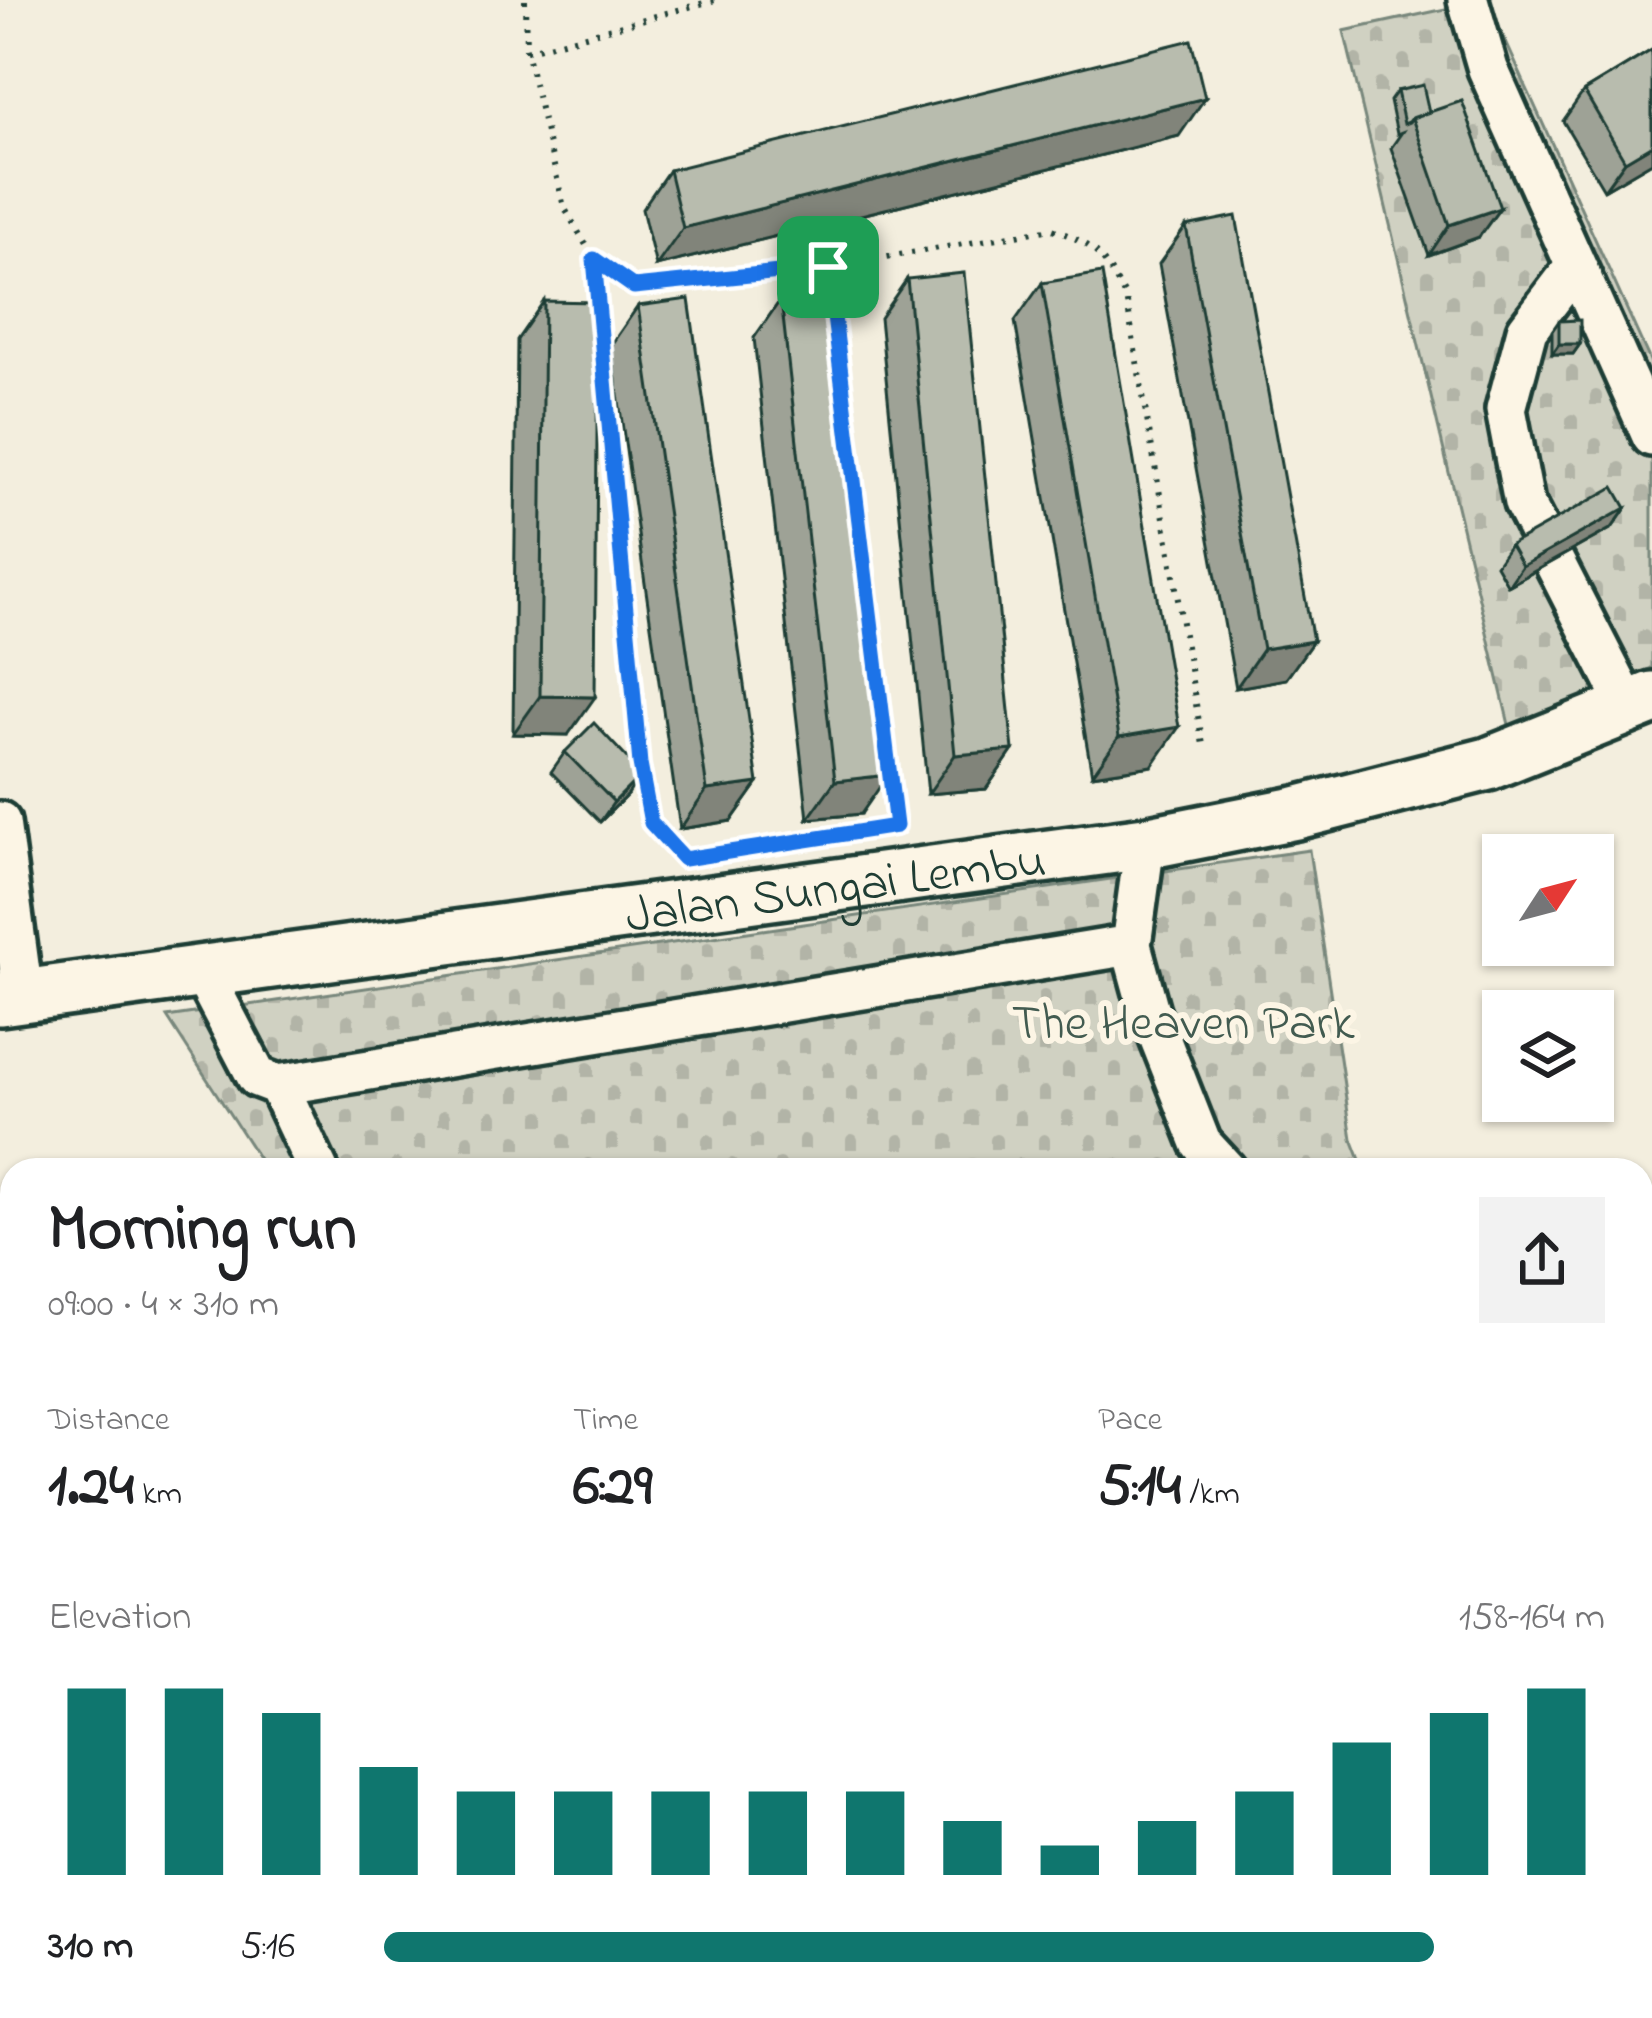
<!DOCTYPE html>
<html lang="en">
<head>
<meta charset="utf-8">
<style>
	:root { --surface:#fff; --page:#f2f2f2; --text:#202124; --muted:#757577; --accent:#0f766e }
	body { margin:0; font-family:"Indie Flower",sans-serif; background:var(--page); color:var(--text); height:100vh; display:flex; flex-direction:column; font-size:45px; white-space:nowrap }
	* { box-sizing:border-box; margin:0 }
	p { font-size:39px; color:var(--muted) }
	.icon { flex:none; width:66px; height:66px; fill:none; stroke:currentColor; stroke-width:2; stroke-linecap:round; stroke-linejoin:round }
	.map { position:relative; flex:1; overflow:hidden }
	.drawer { position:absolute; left:0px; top:1158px; width:1653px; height:861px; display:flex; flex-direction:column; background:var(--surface); border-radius:36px 36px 0 0; box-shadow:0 3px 9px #0004 }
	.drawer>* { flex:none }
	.needle { width:78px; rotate:54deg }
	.fabs { position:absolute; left:1482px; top:834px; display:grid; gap:24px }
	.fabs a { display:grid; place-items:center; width:132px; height:132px; border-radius:0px; background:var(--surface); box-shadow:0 3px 9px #0004; font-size:60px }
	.pin { position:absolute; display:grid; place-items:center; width:102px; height:102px; color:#fff; margin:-51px; border-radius:24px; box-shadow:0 6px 18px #0006 }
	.round { display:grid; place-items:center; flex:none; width:126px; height:126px; border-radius:0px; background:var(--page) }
	.headline { display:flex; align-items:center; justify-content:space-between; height:204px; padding:0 48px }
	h1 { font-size:66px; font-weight:800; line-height:90px }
	.figures { display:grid; grid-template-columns:repeat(3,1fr); gap:18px; height:204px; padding:12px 48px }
	.figures div { display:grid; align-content:center }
	.figures b { font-size:60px; font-weight:800 }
	.figures small { font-size:33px; font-weight:400 }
	.figures p { font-size:33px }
	.chart { height:336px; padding:24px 48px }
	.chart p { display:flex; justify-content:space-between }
	.chart svg { width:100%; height:216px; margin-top:12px; stroke:var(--accent); stroke-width:6 }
	ul { padding:0 48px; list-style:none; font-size:39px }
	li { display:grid; grid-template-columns:192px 144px 1fr; align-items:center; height:90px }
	li i { height:30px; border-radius:15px; background:var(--accent) }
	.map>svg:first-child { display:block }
	.cemetery { fill:url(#cemetery-stones); stroke:#78877b; stroke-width:3 }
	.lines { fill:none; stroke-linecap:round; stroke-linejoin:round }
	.minor-casing { stroke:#1f3d34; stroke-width:48 }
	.major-casing { stroke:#1f3d34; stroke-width:60 }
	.path { stroke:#1f3d34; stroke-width:6; stroke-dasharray:3 9; stroke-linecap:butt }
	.minor { stroke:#fcf5e5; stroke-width:39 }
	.major { stroke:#fcf5e5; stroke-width:51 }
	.wall { fill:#9ea296; stroke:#1f3d34; stroke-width:3 }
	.shaded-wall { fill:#81847a; stroke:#1f3d34; stroke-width:3 }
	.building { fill:#b8bcae; stroke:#1f3d34; stroke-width:3 }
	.route-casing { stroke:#fff; stroke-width:24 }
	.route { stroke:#1a73e8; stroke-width:15 }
	.labels { text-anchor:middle; stroke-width:12; stroke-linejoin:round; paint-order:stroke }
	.street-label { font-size:51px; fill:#1f3d34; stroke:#fcf5e5 }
	.park-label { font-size:51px; fill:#425b50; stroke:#fcf5e5 }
</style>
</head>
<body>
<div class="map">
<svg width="1652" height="2018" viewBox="0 0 1652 2018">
	<defs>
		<pattern id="cemetery-stones" width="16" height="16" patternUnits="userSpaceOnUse" patternTransform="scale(3)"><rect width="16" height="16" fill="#d0d1c2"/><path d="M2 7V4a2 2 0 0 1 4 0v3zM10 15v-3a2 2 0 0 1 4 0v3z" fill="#b2b4a7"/></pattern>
	</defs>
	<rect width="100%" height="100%" fill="#f3eede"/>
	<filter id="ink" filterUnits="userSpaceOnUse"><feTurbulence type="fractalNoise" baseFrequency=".00833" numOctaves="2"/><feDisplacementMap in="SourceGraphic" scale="24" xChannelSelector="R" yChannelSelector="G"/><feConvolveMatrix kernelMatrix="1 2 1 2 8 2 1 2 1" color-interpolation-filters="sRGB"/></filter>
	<g filter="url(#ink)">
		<path class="cemetery" d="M 1487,0 L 1652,365 L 1652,668 L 1510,729 L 1344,31 Z
			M 1309,850 L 1352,1139 L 1364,1170 L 266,1170 L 167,1017 Z
			M 493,2007 L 1620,2007 L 1621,2018 L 494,2018 Z"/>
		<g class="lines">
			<defs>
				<path id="minor" d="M 1468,0 L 1488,69 L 1652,436
					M 1575,267 L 1527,330 L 1506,409 L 1524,503 L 1629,708
					M 0,822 L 23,995
					M 1145,843 L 1131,945 L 1149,1011 L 1201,1143 L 1226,1170
					M 201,970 L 257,1077 L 278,1085 L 1131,945
					M 278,1085 L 318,1170
					M 616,2007 L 618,2018
					M 910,2007 L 911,2018
					M 1377,2018 L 1392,2007
					M 1429,2018 L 1431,2007"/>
				<g id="major">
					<path id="s1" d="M 0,999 L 1145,843 L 1296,813 L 1488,764 L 1652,698"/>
				</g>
			</defs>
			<use href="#minor" class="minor-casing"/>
			<use href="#major" class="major-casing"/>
			<path class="path" d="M 525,0 L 526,51 L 564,207 L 594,259 L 633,287 L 828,267 L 1052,229 C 1099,246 1101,255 1126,297 L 1203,745
				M 526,51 L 715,0
				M 594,259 L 640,764 L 651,823 L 684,859 L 689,858
				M 828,267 L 832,301
				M 868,594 L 896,825
				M 702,856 L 896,825"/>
			<use href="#minor" class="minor"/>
			<use href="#major" class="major"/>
		</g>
		<path class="wall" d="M 1652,50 L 1652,162 L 1604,190 L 1563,121 L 1584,91 Z
			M 1397,91 L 1429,112 L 1479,237 L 1429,255 L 1391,148 L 1402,132 L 1397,134 L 1390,101 Z
			M 1179,136 L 656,266 L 642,209 L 669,170 Z
			M 1186,226 L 1313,641 L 1286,679 L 1236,688 L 1159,264 Z
			M 907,279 L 1013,750 L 986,789 L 928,794 L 880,318 Z
			M 1042,283 L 1152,766 L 1092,775 L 1015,321 Z
			M 781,299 L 861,814 L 808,819 L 754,338 Z
			M 544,301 L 568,735 L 513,734 L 517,340 Z
			M 638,306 L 758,783 L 731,821 L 680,829 L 611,345 Z
			M 1559,321 L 1580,344 L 1573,354 L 1552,354 L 1552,331 Z
			M 1626,508 L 1612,528 L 1508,586 L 1496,565 L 1510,545 Z
			M 565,752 L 628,794 L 600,822 L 551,772 Z
			M 1002,2007 L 1244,2007 L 1243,2018 L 999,2018 Z"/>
		<path class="shaded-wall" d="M 1205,98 L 1179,136 L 656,266 L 683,228 Z
			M 1652,145 L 1652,162 L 1604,190 L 1625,161 Z
			M 1500,208 L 1479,237 L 1429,255 L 1449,225 Z
			M 1559,344 L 1580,344 L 1573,354 L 1552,354 Z
			M 1626,508 L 1612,528 L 1508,586 L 1522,566 Z
			M 1313,641 L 1286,679 L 1236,688 L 1263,649 Z
			M 540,696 L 595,697 L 568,735 L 513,734 Z
			M 1179,727 L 1152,766 L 1092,775 L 1119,737 Z
			M 1013,750 L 986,789 L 928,794 L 955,755 Z
			M 642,774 L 628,794 L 600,822 L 614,802 Z
			M 888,775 L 861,814 L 808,819 L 835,781 Z
			M 758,783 L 731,821 L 680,829 L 707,790 Z"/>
		<path class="building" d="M 1191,40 L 1205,98 L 683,228 L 669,170 Z
			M 1652,50 L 1652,145 L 1625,161 L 1584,91 Z
			M 1423,85 L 1429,112 L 1412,118 L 1409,122 L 1404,124 L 1397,91 Z
			M 1462,101 L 1500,208 L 1449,225 L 1412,118 Z
			M 1236,216 L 1313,641 L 1263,649 L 1186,226 Z
			M 964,273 L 1013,750 L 955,755 L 907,279 Z
			M 1102,273 L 1179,727 L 1119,737 L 1042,283 Z
			M 835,294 L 888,775 L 835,781 L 781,299 Z
			M 689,299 L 758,783 L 707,790 L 638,306 Z
			M 544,301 L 598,302 L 595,697 L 540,696 Z
			M 1580,320 L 1580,344 L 1559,344 L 1559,321 Z
			M 1614,487 L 1626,508 L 1522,566 L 1510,545 Z
			M 594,723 L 642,774 L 614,802 L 565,752 Z
			M 1024,2007 L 1244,2007 L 1243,2018 L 1025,2018 Z"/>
	</g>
	<g class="lines" filter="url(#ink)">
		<defs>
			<path id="route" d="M 594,259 L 634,287 L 828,267 L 896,826 L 684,859 L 651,823 L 640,764 Z"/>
		</defs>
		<use href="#route" class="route-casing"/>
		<use href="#route" class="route"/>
	</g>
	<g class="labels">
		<g class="street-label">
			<text dy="18" stroke="none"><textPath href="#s1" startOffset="843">Jalan Sungai Lembu</textPath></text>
		</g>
		<g class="park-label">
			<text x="1183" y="1038">The Heaven Park</text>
		</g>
	</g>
</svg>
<div class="fabs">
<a><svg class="needle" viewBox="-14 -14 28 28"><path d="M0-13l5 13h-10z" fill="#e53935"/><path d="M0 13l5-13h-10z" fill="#757577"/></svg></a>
<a><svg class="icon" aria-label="layers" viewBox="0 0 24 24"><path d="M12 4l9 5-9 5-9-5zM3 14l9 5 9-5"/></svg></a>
</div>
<div class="pin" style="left:828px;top:267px;background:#1e9e55"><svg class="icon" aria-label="arrive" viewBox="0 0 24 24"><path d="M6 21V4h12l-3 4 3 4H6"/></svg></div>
<section class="drawer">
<div class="headline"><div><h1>Morning run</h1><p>09:00 · 4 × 310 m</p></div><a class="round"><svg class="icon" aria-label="share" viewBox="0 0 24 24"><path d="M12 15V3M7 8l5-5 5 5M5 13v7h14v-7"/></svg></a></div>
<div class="figures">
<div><p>Distance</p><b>1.24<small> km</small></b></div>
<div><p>Time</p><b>6:29</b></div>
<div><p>Pace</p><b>5:14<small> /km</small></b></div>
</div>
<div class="chart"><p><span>Elevation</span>158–164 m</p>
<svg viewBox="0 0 160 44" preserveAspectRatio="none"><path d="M5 44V6M15 44V6M25 44V11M35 44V22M45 44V27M55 44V27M65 44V27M75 44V27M85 44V27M95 44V33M105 44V38M115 44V33M125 44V27M135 44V17M145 44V11M155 44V6"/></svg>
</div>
<ul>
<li><b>310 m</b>5:16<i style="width:86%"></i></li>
</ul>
</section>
</div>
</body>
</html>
